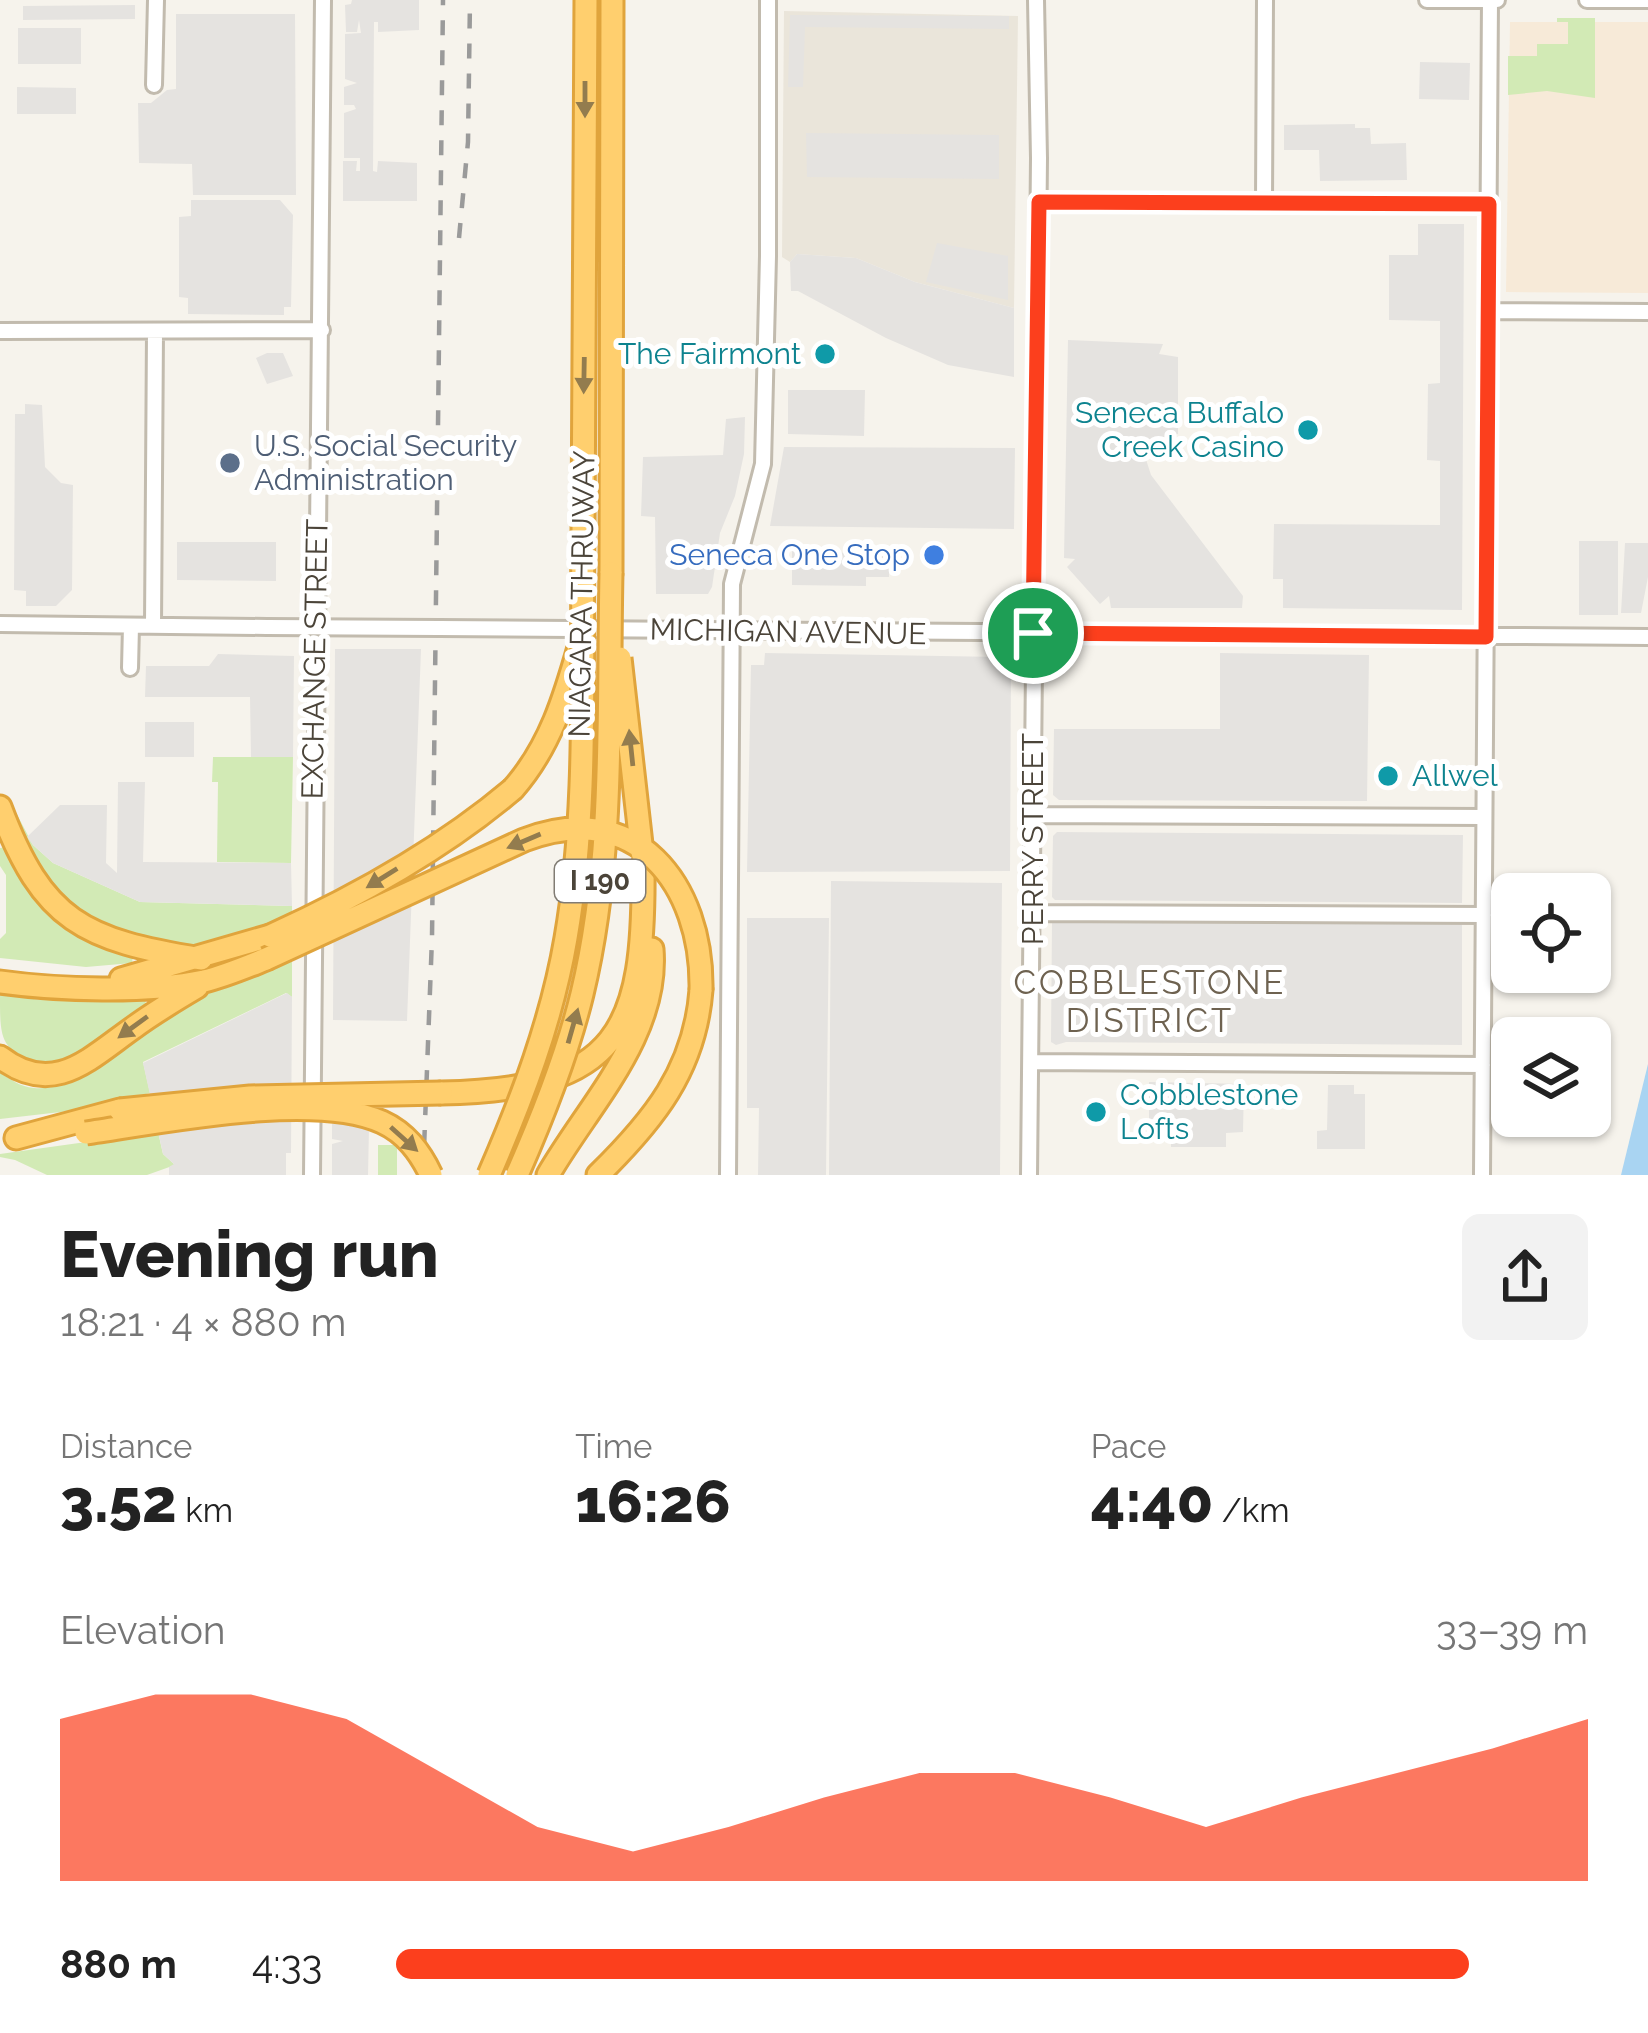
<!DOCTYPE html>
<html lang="en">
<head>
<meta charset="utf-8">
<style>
	:root { --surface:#fff; --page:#f2f2f2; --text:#222; --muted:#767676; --accent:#fc3f1d }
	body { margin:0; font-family:Raleway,sans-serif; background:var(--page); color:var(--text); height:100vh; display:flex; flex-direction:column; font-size:45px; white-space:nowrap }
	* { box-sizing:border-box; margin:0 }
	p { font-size:39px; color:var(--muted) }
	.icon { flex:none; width:66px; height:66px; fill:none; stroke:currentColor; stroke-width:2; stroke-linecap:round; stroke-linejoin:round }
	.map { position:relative; height:1175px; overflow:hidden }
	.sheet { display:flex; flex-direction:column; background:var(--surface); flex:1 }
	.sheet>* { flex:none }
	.fabs { position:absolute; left:1491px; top:873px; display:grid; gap:24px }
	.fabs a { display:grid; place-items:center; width:120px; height:120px; border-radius:18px; background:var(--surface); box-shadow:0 3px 9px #0004; font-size:60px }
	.pin { position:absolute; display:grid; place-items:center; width:102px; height:102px; color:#fff; margin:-51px; border:6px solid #fff; border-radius:50%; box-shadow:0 3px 12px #0007 }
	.round { display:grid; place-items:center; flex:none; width:126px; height:126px; border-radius:18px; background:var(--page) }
	.head { display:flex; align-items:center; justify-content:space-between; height:204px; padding:0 60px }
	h1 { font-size:66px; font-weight:800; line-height:90px }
	.metrics { display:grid; grid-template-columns:repeat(3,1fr); gap:18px; height:204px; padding:12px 60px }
	.metrics div { display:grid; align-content:center }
	.metrics b { font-size:60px; font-weight:800 }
	.metrics small { font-size:33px; font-weight:400 }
	.metrics p { font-size:33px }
	.chart { height:336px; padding:24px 60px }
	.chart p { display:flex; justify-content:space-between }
	.chart svg { width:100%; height:216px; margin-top:12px; fill:var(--accent); opacity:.7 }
	ul { padding:0 60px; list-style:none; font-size:39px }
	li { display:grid; grid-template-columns:192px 144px 1fr; align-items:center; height:90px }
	li i { height:30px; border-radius:15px; background:var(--accent) }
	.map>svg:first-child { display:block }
	.residential { fill:#eae5da }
	.commercial { fill:#f7ead8 }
	.green { fill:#d2eab5 }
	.parking { fill:#e5e3e0 }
	.water { fill:#a9d4f2 }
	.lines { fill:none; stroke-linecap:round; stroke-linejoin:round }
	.minor-casing { stroke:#c2bbae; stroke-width:20 }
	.highway-casing { stroke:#e0a43c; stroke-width:27 }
	.minor { stroke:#fff; stroke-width:14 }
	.highway { stroke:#ffcf6e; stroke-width:21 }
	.rail { stroke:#9a9a9a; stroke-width:4.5; stroke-dasharray:15 15; stroke-linecap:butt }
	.minor-bridge-casing { stroke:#c2bbae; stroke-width:20; stroke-linecap:butt }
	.highway-bridge-casing { stroke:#e0a43c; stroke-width:27; stroke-linecap:butt }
	.minor-bridge { stroke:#fff; stroke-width:14 }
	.highway-bridge { stroke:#ffcf6e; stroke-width:21 }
	.oneway { fill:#937c4e }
	.route-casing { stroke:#fff; stroke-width:24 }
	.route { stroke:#fc3f1d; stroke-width:15 }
	.culture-dot { fill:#0f9aa8; stroke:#fff; stroke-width:4.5 }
	.service-dot { fill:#5c6f8a; stroke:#fff; stroke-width:4.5 }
	.shop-dot { fill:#3f7fe0; stroke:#fff; stroke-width:4.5 }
	.labels { text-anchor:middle; stroke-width:10; stroke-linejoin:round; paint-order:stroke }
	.shield { fill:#fff; stroke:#817c74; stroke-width:3 }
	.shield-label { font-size:27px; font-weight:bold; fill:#4b4439 }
	.culture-label { font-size:30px; fill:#0d838f; stroke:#fff; text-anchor:end }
	.service-label { font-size:30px; fill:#4e5e75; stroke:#fff; text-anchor:start }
	.shop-label { font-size:30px; fill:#366cbe; stroke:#fff; text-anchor:end }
	.street-label { font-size:30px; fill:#4b4439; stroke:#fff }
	.neighbourhood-label { font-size:33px; letter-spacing:3px; fill:#6e6250; stroke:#fff }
</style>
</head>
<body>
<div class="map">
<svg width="1648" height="1175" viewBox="0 0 1648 1175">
	<rect width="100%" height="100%" fill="#f6f3ec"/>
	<path class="residential" d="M 784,11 L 1018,16 L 1014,308 L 915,282 L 856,258 L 797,254 L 790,262 L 782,257 Z"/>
	<path class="commercial" d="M 1510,22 L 1648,22 L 1648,293 L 1506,292 Z"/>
	<path class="green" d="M 1557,18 L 1595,18 L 1595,98 L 1547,91 L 1508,95 L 1508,56 L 1537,56 L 1537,44 L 1568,44 L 1568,22 L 1557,22 Z
		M 213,757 L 293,757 L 291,863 L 217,862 L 218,782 L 212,782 Z
		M 12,805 L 33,845 L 53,863 L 140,902 L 292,906 L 292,913 C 266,924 241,937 213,942 C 151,953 75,926 38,874 C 24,855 17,827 7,806 Z
		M 6,847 C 36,912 65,933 133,956 L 132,963 L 86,967 L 0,958 L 0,939 L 6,933 L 6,875 L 0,866 L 0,848 Z
		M 292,959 L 292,997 L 286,993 L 143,1062 L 150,1093 L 78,1110 L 0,1119 L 0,1073 C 11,1079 20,1087 34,1088 C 91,1093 153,1017 203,991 C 231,977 263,969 292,959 Z
		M 0,995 L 42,1000 L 144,996 L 146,1004 L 74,1057 L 41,1069 C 0,1047 0,1041 0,995 Z
		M 158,1132 L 163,1154 L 175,1165 L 147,1175 L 47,1175 L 15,1160 L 0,1157 L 0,1154 Z
		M 378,1145 L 397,1145 L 397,1175 L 378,1175 Z"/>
	<path class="parking" d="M 352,0 L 419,0 L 419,30 L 378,32 L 378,22 L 374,22 L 373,171 L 377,172 L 378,161 L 417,163 L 417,201 L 343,201 L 343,161 L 357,161 L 356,171 L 360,171 L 360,158 L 344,158 L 344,113 L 356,109 L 354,105 L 344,105 L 344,87 L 357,83 L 345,79 L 345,34 L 361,33 L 359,20 L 357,32 L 346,32 L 345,5 L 351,4 Z
		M 135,5 L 135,19 L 23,20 L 23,6 Z
		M 176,14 L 295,14 L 296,195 L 193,195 L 192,164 L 139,163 L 138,103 L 151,103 L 167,90 L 176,89 Z
		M 790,15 L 1009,16 L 1009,29 L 805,27 L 803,87 L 788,87 Z
		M 18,28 L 81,28 L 81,64 L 18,64 Z
		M 1420,62 L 1470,63 L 1469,100 L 1419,99 Z
		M 17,87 L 76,88 L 76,114 L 17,114 Z
		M 1355,124 L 1355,128 L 1370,128 L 1371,144 L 1406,143 L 1407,180 L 1320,181 L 1319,150 L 1284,150 L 1284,125 Z
		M 806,133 L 999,135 L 999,179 L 807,177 Z
		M 191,200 L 280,200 L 293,215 L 291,307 L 284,307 L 284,315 L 188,314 L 188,298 L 179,297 L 179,217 L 191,216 Z
		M 1418,224 L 1464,224 L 1462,610 L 1283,608 L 1283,579 L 1273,579 L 1274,524 L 1440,525 L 1440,461 L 1427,460 L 1428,384 L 1440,383 L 1440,321 L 1389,320 L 1389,255 L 1418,255 Z
		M 937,243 L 1008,256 L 1008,300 L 926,282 Z
		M 797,254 L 856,258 L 915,282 L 1014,308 L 1014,377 L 948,365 L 886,338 L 798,291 L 791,291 L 790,262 Z
		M 1068,340 L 1163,344 L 1159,354 L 1178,357 L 1178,434 L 1136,443 L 1141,444 L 1151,475 L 1243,596 L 1242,608 L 1111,608 L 1109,596 L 1100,604 L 1067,567 L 1075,559 L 1064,558 Z
		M 267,353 L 283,353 L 293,376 L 267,384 L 256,358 Z
		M 788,390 L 865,390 L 864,436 L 788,434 Z
		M 25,404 L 42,405 L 45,467 L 61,483 L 73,485 L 72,590 L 56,606 L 26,606 L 26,591 L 14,590 L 15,414 L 25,414 Z
		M 745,417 L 744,454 L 735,496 L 720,533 L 712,587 L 708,594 L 656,594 L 655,517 L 641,516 L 643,457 L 723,455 L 726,419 Z
		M 784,447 L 1015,448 L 1014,529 L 770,526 Z
		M 1579,541 L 1618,541 L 1618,615 L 1579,615 Z
		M 177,542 L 276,542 L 276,581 L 177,580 Z
		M 1625,543 L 1648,543 L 1648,577 L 1641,613 L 1621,613 Z
		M 792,550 L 889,555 L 889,577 L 866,577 L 866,586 L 792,585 Z
		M 335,649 L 421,649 L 407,1021 L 333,1020 Z
		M 765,653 L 1000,657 L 1000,667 L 1011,667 L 1010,871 L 747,872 L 751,665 L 764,665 Z
		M 1220,653 L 1369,655 L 1367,801 L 1059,800 L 1053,795 L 1054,729 L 1220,729 Z
		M 218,654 L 294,656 L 293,757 L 251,757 L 250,697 L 145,697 L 146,666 L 209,666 Z
		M 145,722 L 194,722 L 194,757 L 145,757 Z
		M 118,782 L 145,782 L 143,862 L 291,863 L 292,906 L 140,902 L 53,863 L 33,845 L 27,837 L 60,805 L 107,805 L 106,863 L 117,873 Z
		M 1057,832 L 1463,835 L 1462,903 L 1055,900 L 1052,897 L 1053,836 Z
		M 831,881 L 1002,883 L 1000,1175 L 829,1175 Z
		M 747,918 L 829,918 L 826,1175 L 758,1175 L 759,1108 L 747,1108 Z
		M 1052,922 L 1462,924 L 1462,1045 L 1066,1042 L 1056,1045 L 1051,1042 Z
		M 287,993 L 292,997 L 291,1153 L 286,1153 L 286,1175 L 169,1175 L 169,1167 L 174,1164 L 163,1154 L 143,1063 Z
		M 1149,1082 L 1244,1084 L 1243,1132 L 1226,1133 L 1226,1147 L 1171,1147 L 1171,1141 L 1159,1128 L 1149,1128 Z
		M 1328,1085 L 1354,1085 L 1354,1094 L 1365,1094 L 1365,1149 L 1317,1149 L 1317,1131 L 1327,1130 Z
		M 332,1121 L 359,1122 L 359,1128 L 369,1128 L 368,1175 L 332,1175 L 332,1144 L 343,1141 L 332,1139 Z"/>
	<path class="water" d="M 1648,1064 L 1648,1175 L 1621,1175 Z"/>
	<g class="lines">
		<defs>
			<path id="minor" d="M 1427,0 L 1497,0
				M 1587,0 L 1648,0
				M 154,85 L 156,0
				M 1264,202 L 1265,0
				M 1039,203 L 1489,204
				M 1488,311 L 1648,312
				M 0,331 L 322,330
				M 0,624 L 267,627
				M 153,626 L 155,332
				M 439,628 L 1648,637
				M 130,668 L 131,626
				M 1034,815 L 1484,817
				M 1032,913 L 1484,915
				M 1031,1062 L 1483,1065
				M 312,1175 L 323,0
				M 728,1175 L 732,584 L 763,464 L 768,256 L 768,0
				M 1029,1175 L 1039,158 L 1036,0
				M 1482,1175 L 1490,0"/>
			<path id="highway" d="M 583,532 L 586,0
				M 611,573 L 612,0
				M 513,789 C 550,747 565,697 580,644
				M 0,807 C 43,922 84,940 201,959
				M 121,979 L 270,936
				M 0,982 C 58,990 147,993 204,981 C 225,976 246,967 266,959
				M 0,1057 C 53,1098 89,1059 133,1028 C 153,1013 175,1000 197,987
				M 441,1093 C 620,1090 645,1031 643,865
				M 16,1138 L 120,1110
				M 548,1175 C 589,1104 659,1035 652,949
				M 598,1175 C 653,1121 695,1070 701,990"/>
		</defs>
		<use href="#minor" class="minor-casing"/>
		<use href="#highway" class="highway-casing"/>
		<use href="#minor" class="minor"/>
		<use href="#highway" class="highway"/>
		<path class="rail" d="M 459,238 L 468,142 L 470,0
			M 423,1175 L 432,938 L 443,0"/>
		<defs>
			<path id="minor-bridge" d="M 267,627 L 439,628"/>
			<path id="highway-bridge" d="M 620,658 L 642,853
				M 270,936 C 356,897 441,850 513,789
				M 266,959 L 524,840 C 635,797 703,884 701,990
				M 120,1110 L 250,1097 L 441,1093
				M 86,1133 C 162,1122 313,1091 382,1122 C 406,1133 420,1152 431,1175
				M 489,1175 C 522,1099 552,1020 566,938 C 589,805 581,667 583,532
				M 517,1175 C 543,1116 567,1056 582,994 C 615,858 608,712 611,573"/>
		</defs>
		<use href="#minor-bridge" class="minor-bridge-casing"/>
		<use href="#highway-bridge" class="highway-bridge-casing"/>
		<use href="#minor-bridge" class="minor-bridge"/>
		<use href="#highway-bridge" class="highway-bridge"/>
	</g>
	<defs><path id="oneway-solid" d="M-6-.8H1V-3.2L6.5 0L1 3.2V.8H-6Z" transform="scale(3)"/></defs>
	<g class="oneway">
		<use href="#oneway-solid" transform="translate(585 99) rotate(90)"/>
		<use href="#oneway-solid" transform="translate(584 375) rotate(91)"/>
		<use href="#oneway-solid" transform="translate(631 748) rotate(-96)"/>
		<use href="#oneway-solid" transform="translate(524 841) rotate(157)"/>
		<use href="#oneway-solid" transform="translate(382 878) rotate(148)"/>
		<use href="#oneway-solid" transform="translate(573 1026) rotate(-74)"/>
		<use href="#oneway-solid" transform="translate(133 1027) rotate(144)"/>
		<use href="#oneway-solid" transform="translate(404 1139) rotate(42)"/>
	</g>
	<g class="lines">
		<defs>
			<path id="route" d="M 1039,202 L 1489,204 L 1486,637 L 1033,633 Z"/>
		</defs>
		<use href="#route" class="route-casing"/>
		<use href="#route" class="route"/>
	</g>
	<g class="culture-dot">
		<circle cx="825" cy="354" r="12"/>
		<circle cx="1308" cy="430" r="12"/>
		<circle cx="1388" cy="776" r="12"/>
		<circle cx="1096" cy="1112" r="12"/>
	</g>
	<circle class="service-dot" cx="230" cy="463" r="12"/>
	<circle class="shop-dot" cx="934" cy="555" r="12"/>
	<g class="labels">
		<rect class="shield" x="555" y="860" width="90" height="42" rx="9"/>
		<g class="shield-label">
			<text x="600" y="890">I 190</text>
		</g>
		<g class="culture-label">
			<text x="801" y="364">The Fairmont</text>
			<text x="1284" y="423">Seneca Buffalo<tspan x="1284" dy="34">Creek Casino</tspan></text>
			<text x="1412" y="786" text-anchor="start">Allwel</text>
			<text x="1120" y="1105" text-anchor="start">Cobblestone<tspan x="1120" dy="34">Lofts</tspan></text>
		</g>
		<g class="service-label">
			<text x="254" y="456">U.S. Social Security<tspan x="254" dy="34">Administration</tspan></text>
		</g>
		<g class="shop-label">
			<text x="910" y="565">Seneca One Stop</text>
		</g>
		<g class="street-label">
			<text transform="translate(582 594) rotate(-89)" y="10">NIAGARA THRUWAY</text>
			<text transform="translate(788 632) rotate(1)" y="10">MICHIGAN AVENUE</text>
			<text transform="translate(315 659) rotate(-89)" y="10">EXCHANGE STREET</text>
			<text transform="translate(1033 839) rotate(-90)" y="10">PERRY STREET</text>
		</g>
		<g class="neighbourhood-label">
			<text x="1150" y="994">COBBLESTONE<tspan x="1150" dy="38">DISTRICT</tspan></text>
		</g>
	</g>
</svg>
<div class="fabs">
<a><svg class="icon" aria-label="locate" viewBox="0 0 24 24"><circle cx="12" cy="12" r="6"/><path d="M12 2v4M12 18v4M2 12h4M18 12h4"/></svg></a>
<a><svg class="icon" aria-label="layers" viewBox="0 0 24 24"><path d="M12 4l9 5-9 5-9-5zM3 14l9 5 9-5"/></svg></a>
</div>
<div class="pin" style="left:1033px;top:633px;background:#1e9e55"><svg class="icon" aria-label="arrive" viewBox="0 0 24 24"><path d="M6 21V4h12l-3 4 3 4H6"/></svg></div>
</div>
<section class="sheet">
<div class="head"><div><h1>Evening run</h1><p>18:21 · 4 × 880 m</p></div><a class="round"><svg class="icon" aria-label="share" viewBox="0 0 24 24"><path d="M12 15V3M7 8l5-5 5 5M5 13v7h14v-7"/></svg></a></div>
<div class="metrics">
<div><p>Distance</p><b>3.52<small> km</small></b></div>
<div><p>Time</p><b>16:26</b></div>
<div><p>Pace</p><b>4:40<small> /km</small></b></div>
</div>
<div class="chart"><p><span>Elevation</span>33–39 m</p>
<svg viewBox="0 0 160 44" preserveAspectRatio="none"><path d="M0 44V11L10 6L20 6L30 11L40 22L50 33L60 38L70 33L80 27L90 22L100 22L110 27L120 33L130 27L140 22L150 17L160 11V44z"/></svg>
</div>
<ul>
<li><b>880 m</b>4:33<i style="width:90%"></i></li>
</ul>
</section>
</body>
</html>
